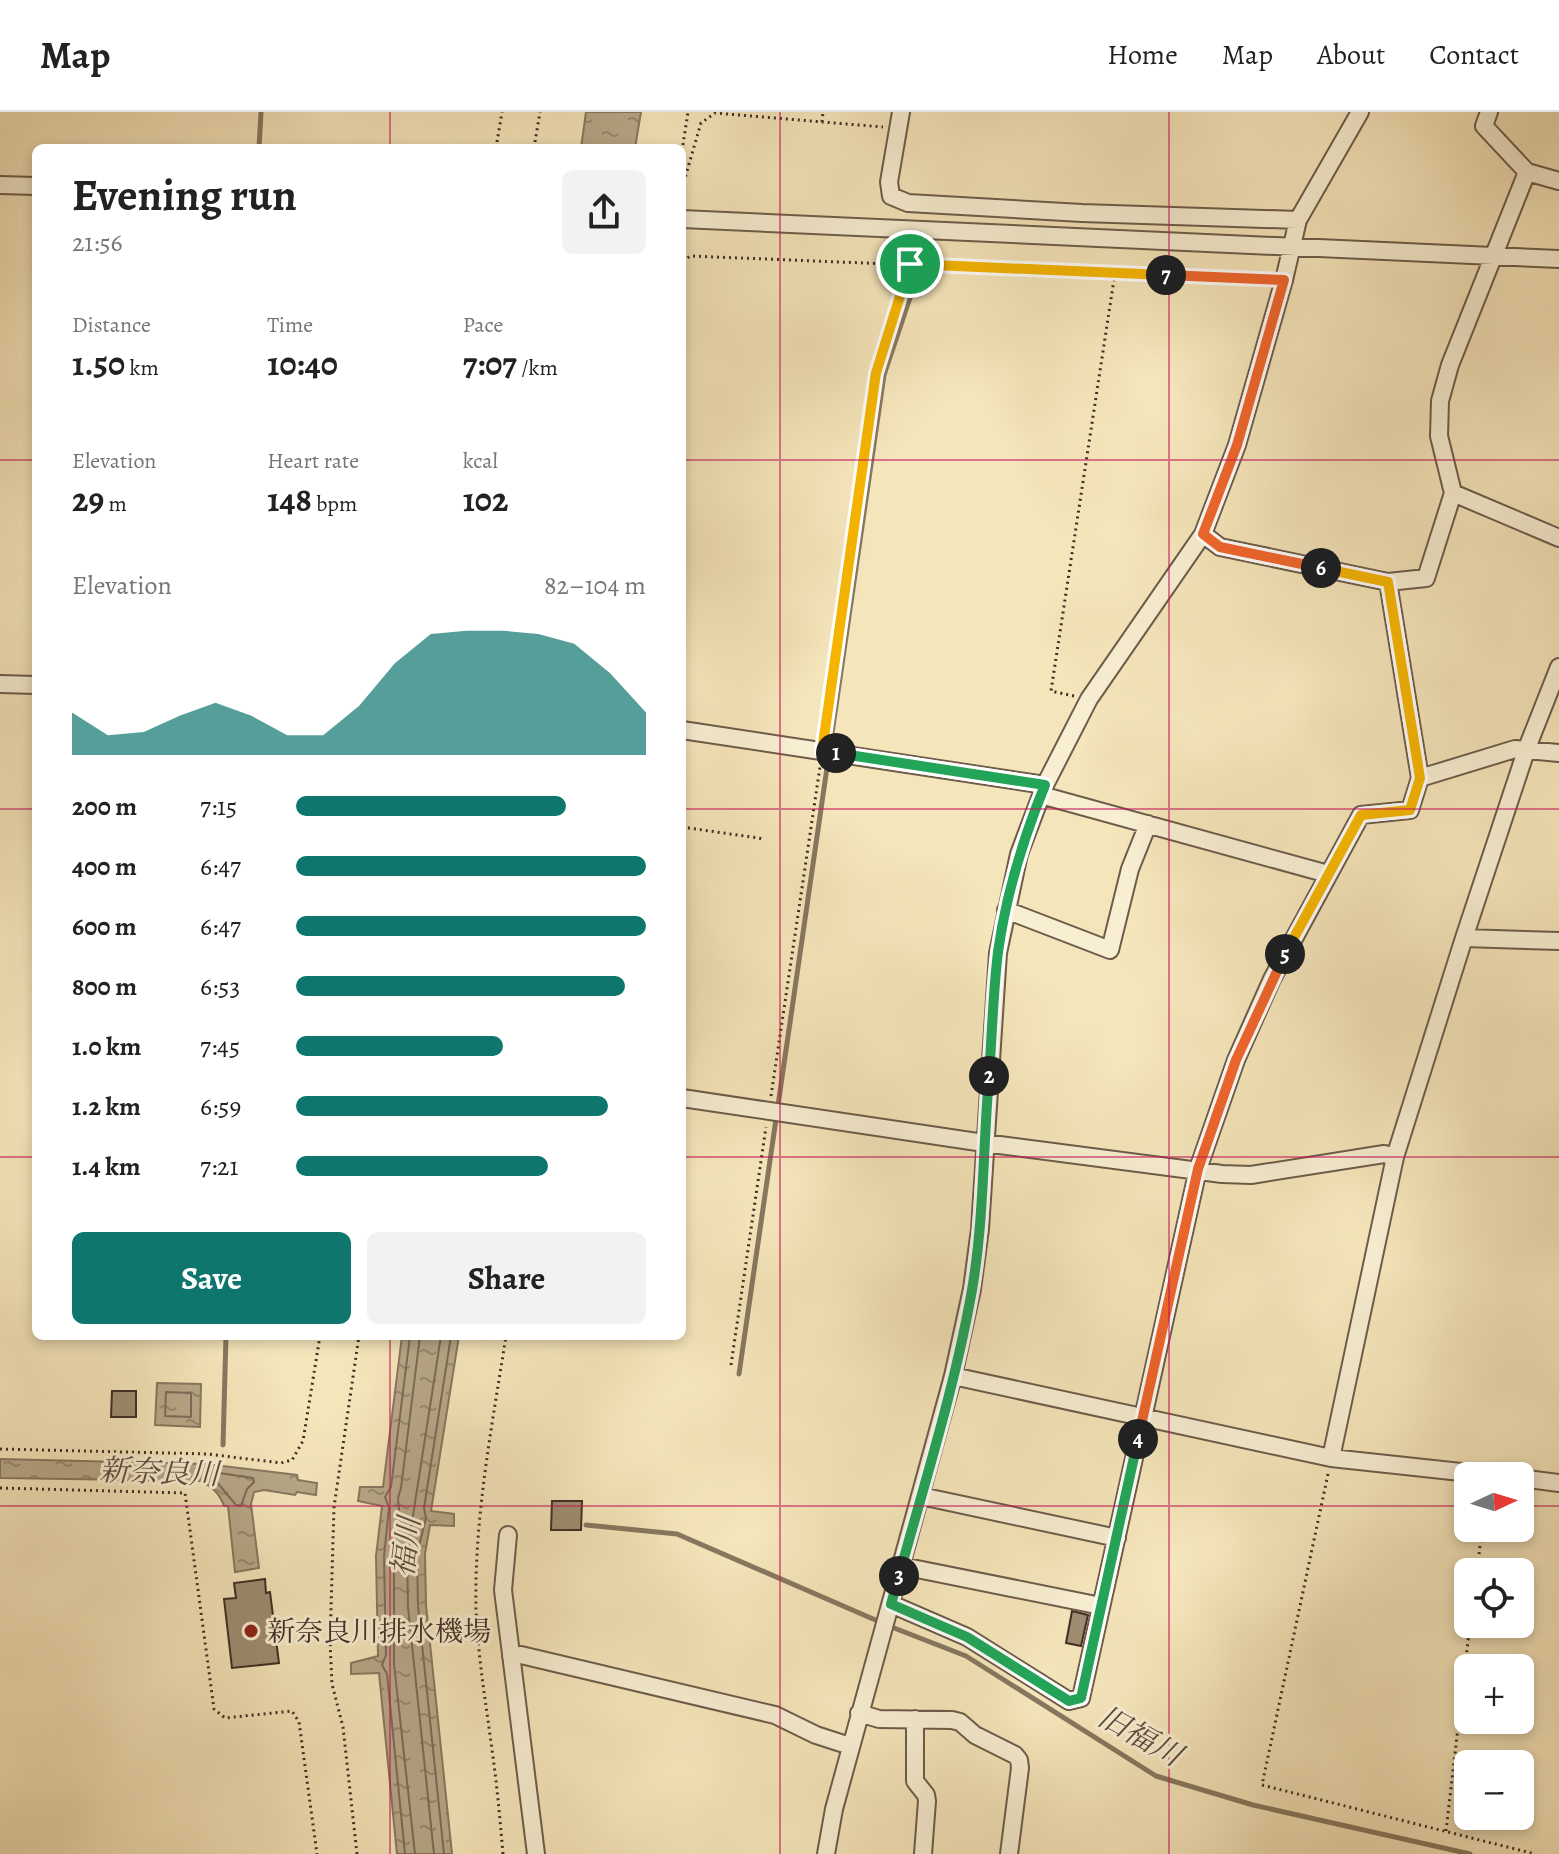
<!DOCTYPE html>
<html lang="en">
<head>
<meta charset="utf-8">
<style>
	:root { --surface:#fff; --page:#f2f2f2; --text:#222; --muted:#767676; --line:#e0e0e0; --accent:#0f766e }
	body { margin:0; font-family:Alegreya,"Noto Serif JP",serif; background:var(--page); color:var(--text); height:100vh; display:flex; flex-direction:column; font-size:30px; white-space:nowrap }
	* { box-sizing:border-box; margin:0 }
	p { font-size:26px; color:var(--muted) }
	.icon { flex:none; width:44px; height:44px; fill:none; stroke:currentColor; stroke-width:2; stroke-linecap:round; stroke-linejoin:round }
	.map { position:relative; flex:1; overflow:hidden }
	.details { position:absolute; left:32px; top:32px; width:654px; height:1196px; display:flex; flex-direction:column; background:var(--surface); border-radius:12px; box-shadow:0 4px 12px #0003 }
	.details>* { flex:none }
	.needle { width:52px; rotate:86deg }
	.fabs { position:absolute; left:1454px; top:1350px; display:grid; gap:16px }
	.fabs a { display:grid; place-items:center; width:80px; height:80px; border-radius:12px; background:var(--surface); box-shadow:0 4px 12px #0003; font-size:40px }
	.pin { position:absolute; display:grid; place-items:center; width:68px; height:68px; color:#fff; margin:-34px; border:4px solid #fff; border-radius:50%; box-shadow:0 2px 8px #0007 }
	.km { position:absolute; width:40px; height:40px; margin:-20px; border-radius:50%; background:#222; color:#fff; font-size:22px; line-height:40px; text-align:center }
	.round { display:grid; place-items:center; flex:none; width:84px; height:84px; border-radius:12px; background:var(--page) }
	.overview { display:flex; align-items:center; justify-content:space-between; height:136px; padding:0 40px }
	h1 { font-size:44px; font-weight:700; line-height:60px }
	.figures { display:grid; grid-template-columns:repeat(3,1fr); gap:12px; height:136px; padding:8px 40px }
	.figures div { display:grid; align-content:center }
	.figures b { font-size:34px; font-weight:700 }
	.figures small { font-size:22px; font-weight:400 }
	.figures p { font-size:22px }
	.chart { height:224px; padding:16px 40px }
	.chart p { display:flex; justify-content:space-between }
	.chart svg { width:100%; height:144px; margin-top:8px; fill:var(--accent); opacity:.7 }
	.primary-button { display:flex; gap:16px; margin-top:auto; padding:16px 40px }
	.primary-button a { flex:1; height:92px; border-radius:12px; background:var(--accent); color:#fff; font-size:32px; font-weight:700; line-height:92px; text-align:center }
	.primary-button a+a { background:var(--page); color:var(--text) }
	ul { padding:0 40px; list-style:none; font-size:26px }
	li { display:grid; grid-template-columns:128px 96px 1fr; align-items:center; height:60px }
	li i { height:20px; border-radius:10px; background:var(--accent) }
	header { display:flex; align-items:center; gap:48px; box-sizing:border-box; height:112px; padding:0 40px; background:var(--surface); border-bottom:2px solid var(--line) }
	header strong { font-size:38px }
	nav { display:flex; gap:44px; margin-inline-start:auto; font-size:28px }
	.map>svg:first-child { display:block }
	.water { fill:url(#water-ripples); stroke:#87775f; stroke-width:2 }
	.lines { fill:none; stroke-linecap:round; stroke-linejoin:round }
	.shore { stroke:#7c6a56; stroke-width:2 }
	.stream { stroke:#87775f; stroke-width:5 }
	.building { fill:#9e8d72; stroke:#402e24; stroke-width:2 }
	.minor-casing { stroke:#6d5c4a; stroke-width:20 }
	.path { stroke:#402e24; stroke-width:3; stroke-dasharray:2 4; stroke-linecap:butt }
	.minor { stroke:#f8eed2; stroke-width:16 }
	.split-1-casing { stroke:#fff; stroke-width:16 }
	.split-2-casing { stroke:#fff; stroke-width:16 }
	.split-3-casing { stroke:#fff; stroke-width:16 }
	.split-4-casing { stroke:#fff; stroke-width:16 }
	.split-5-casing { stroke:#fff; stroke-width:16 }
	.split-6-casing { stroke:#fff; stroke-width:16 }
	.split-7-casing { stroke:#fff; stroke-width:16 }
	.split-8-casing { stroke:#fff; stroke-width:16 }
	.split-1 { stroke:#f5b400; stroke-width:10 }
	.split-2 { stroke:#22a559; stroke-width:10 }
	.split-3 { stroke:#22a559; stroke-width:10 }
	.split-4 { stroke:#22a559; stroke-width:10 }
	.split-5 { stroke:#f0652b; stroke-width:10 }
	.split-6 { stroke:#f5b400; stroke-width:10 }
	.split-7 { stroke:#f0652b; stroke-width:10 }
	.split-8 { stroke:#f5b400; stroke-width:10 }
	.grid { fill:none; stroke:#c2185b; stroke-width:2; stroke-opacity:0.55 }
	.poi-dot { fill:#8f2418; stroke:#f8eed2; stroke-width:3 }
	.labels { text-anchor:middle; stroke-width:6; stroke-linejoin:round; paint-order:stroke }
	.poi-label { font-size:28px; fill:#402e24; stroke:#f8eed2; text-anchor:start }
	.water-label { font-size:30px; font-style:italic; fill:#5e4c3d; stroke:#f8eed2 }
</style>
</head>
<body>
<header>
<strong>Map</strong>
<nav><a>Home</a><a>Map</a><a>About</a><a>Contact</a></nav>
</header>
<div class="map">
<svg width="1559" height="1742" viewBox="0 0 1559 1742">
	<defs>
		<pattern id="water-ripples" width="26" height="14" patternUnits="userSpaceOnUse" patternTransform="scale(2)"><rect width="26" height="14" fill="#b7a787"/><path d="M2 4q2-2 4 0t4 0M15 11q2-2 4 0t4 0" fill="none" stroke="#96886e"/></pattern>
	</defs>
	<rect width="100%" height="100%" fill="#f5e5ba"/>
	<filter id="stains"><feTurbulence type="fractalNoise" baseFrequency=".0025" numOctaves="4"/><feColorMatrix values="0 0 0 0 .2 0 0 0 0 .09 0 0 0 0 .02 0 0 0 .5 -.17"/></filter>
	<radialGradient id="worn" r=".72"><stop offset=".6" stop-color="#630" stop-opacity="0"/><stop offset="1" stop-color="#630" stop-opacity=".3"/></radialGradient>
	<path class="water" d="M 586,0 L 641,0 L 635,36 L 581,36 Z
		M 402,1224 L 459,1224 L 431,1399 L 454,1402 L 454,1414 L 430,1413 L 425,1442 L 426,1493 L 452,1742 L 397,1742 L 379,1561 L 351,1562 L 351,1551 L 378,1544 L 376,1444 L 382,1394 L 358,1389 L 360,1375 L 383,1375 Z
		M 157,1271 L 201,1272 L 200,1315 L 155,1313 Z
		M 0,1347 L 206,1352 L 297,1363 L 298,1368 L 317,1371 L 316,1383 L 297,1380 L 295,1383 L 264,1378 L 254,1380 L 251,1392 L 259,1456 L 235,1460 L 228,1394 L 224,1394 C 220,1382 212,1374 200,1369 L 0,1366 Z"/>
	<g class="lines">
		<path class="shore" d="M 166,1280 L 191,1281 L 191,1305 L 165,1304 Z
			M 219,1361 L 253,1366 L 254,1370 L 247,1377 L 241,1394 L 236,1393 L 215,1368 L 215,1364 Z
			M 405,1742 L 387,1562 L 382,1553 L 386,1543 L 384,1445 L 389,1395 L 385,1385 L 391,1375 L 410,1224
			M 415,1742 L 394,1552 L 394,1445 L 399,1397 L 398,1386 L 401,1376 L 420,1224
			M 434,1742 L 408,1495 L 407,1442 L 441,1224
			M 444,1742 L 418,1494 L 417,1442 L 426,1406 L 424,1396 L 451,1224"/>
		<path class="stream" d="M 259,36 L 261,0
			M 739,1262 L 884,263 L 919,159
			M 223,1333 L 226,1224
			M 586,1413 L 677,1422 L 880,1510
			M 889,1514 L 966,1544 L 1156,1664 L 1253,1693 L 1470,1742"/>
	</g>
	<path class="building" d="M 112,1279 L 136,1279 L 136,1305 L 111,1305 Z
		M 552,1389 L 582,1389 L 581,1418 L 551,1418 Z
		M 265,1467 L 266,1481 L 270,1480 L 279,1551 L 232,1556 L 224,1487 L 236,1486 L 234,1471 Z
		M 1072,1499 L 1088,1503 L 1081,1534 L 1066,1531 Z"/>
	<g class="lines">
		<defs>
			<path id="minor" d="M 901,0 L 889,70 L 891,84 L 908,91 L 1082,101 L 1298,108
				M 1489,0 L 1484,14 L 1527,60 L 1559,69
				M 0,73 L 36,74
				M 682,107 L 1559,147
				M 1453,381 L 1439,324 L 1440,289 L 1450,253 L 1527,60
				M 1203,422 L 1220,435 L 1388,470 L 1426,466 L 1453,381 L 1559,426
				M 0,572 L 36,573
				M 682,618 L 1045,673
				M 1420,666 L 1515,637 L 1559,641
				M 1041,683 L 1328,762
				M 1006,798 L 1110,838 L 1130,757 L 1148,712
				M 1464,826 L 1559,829
				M 682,986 L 984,1031 L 1222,1062 L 1251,1063 L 1384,1042 L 1395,1045
				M 953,1264 L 1331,1346 L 1498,1364
				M 1331,1346 L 1395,1045 L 1464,826 L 1527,636 L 1559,555
				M 1520,1366 L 1559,1371
				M 921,1384 L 1117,1426
				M 508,1423 L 503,1478 L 536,1742
				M 902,1454 L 1101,1494
				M 891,1492 L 967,1525 L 1069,1589 L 1081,1586 L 1198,1057 L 1236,948 L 1272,867 L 1361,703 L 1410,698 L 1420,666 L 1388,470
				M 511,1544 L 521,1543 L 775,1603 L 816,1623 L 850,1634
				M 859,1601 L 879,1607 L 952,1608 L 960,1610 L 975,1623 L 1015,1643 L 1019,1648 L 1020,1656 L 1009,1742
				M 915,1607 L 915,1669 L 926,1683 L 927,1689 L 923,1742
				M 826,1742 L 834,1697 L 953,1264 L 972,1177 L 980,1117 L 998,841 L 1019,742 L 1045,673 L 1089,587 L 1203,422 L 1237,333 L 1284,168 L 1298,108 L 1360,0"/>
		</defs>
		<use href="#minor" class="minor-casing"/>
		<path class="path" d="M 822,10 L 823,0
			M 496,36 L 502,0
			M 534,36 L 540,0
			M 682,39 L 688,0
			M 682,76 L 701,11 L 715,1 L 883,15
			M 682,156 L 685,148 L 690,144 L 1114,161
			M 1074,584 L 1051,579 L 1115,161 L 1268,168
			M 824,624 L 876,261 L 910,152
			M 682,715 L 765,727
			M 771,984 L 820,655
			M 731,1253 L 766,1015
			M 0,1337 L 208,1342 L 281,1351 L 292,1348 L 303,1329 L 320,1224
			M 1328,1362 L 1262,1673 L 1535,1742
			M 0,1376 L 185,1381 L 214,1597 L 225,1606 L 292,1599 L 299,1610 L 317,1742
			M 1477,1460 L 1482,1416
			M 1446,1719 L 1470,1512
			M 357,1742 L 343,1615 L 332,1572 L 330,1530 L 334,1395 L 359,1224
			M 503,1742 C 500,1707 497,1673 492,1638 C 486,1591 478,1546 476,1498 C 474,1406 492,1314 506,1224"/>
		<use href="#minor" class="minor"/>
	</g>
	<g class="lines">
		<defs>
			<path id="split-1" d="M 836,641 L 822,639 L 876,261 L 910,152"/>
			<path id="split-2" d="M 836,641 L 1045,673 C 1023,727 1006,782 998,840 C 993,881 992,923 989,964"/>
			<path id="split-3" d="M 899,1464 C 925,1369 955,1275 972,1178 C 984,1108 983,1035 989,964"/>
			<path id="split-4" d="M 899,1464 L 891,1492 L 967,1525 L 1069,1589 L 1081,1586 L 1138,1327"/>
			<path id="split-5" d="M 1138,1327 L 1198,1057 L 1236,948 L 1285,842"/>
			<path id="split-6" d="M 1285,842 L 1361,703 L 1410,698 L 1420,666 L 1388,470 L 1321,456"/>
			<path id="split-7" d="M 1166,163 L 1284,168 L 1237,333 L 1203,422 L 1220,435 L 1321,456"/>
			<path id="split-8" d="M 910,152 L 1166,163"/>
		</defs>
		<use href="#split-1" class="split-1-casing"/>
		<use href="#split-2" class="split-2-casing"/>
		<use href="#split-3" class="split-3-casing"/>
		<use href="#split-4" class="split-4-casing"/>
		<use href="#split-5" class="split-5-casing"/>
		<use href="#split-6" class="split-6-casing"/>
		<use href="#split-7" class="split-7-casing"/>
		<use href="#split-8" class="split-8-casing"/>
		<use href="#split-1" class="split-1"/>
		<use href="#split-2" class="split-2"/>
		<use href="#split-3" class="split-3"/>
		<use href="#split-4" class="split-4"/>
		<use href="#split-5" class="split-5"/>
		<use href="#split-6" class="split-6"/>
		<use href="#split-7" class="split-7"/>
		<use href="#split-8" class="split-8"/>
	</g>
	<path class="grid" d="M 390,0 L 390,36M 780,0 L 780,1742M 1169,0 L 1169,1742M 0,348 L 36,348M 682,348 L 1559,348M 0,697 L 36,697M 682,697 L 1559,697M 0,1045 L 36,1045M 682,1045 L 1559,1045M 390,1224 L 390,1742M 0,1394 L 1468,1394M 1520,1394 L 1559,1394"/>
	<circle class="poi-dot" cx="251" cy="1519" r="8"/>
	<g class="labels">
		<g class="poi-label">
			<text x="267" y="1529">新奈良川排水機場</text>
		</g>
		<g class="water-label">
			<text transform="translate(159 1360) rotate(2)" y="10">新奈良川</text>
			<text transform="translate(406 1435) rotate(-83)" y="10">福川</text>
			<text transform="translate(1140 1624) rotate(29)" y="10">旧福川</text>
		</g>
	</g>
	<rect width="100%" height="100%" filter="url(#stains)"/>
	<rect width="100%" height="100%" fill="url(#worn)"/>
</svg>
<div class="fabs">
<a><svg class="needle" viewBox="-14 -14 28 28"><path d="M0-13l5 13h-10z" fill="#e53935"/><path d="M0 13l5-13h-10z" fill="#767676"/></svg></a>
<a><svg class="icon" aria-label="locate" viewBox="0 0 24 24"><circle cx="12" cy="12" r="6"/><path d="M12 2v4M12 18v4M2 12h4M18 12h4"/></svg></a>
<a>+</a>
<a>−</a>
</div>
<div class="pin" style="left:910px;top:152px;background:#1e9e55"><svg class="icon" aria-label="arrive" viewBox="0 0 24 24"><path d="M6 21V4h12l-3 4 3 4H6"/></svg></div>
<b class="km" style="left:836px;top:641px">1</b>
<b class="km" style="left:989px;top:964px">2</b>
<b class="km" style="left:899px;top:1464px">3</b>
<b class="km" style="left:1138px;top:1327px">4</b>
<b class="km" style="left:1285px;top:842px">5</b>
<b class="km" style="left:1321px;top:456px">6</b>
<b class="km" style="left:1166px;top:163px">7</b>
<section class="details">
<div class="overview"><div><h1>Evening run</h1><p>21:56</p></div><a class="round"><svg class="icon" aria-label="share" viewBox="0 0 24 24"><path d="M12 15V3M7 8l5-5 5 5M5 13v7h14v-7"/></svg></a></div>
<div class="figures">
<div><p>Distance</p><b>1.50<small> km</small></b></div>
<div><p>Time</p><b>10:40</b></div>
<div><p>Pace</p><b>7:07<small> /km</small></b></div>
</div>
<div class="figures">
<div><p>Elevation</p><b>29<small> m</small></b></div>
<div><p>Heart rate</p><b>148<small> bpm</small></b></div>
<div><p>kcal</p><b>102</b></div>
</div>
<div class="chart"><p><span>Elevation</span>82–104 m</p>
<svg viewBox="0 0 160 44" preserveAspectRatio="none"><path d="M0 44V31L10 38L20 37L30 32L40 28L50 32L60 38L70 38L80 29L90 16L100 7L110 6L120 6L130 7L140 10L150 19L160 31V44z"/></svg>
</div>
<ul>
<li><b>200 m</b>7:15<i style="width:77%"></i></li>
<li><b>400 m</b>6:47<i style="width:100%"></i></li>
<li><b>600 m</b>6:47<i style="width:100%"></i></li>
<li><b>800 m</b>6:53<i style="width:94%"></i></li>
<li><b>1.0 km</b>7:45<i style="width:59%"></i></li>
<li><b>1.2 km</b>6:59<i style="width:89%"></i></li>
<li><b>1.4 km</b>7:21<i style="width:72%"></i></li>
</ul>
<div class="primary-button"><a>Save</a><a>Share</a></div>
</section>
</div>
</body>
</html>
